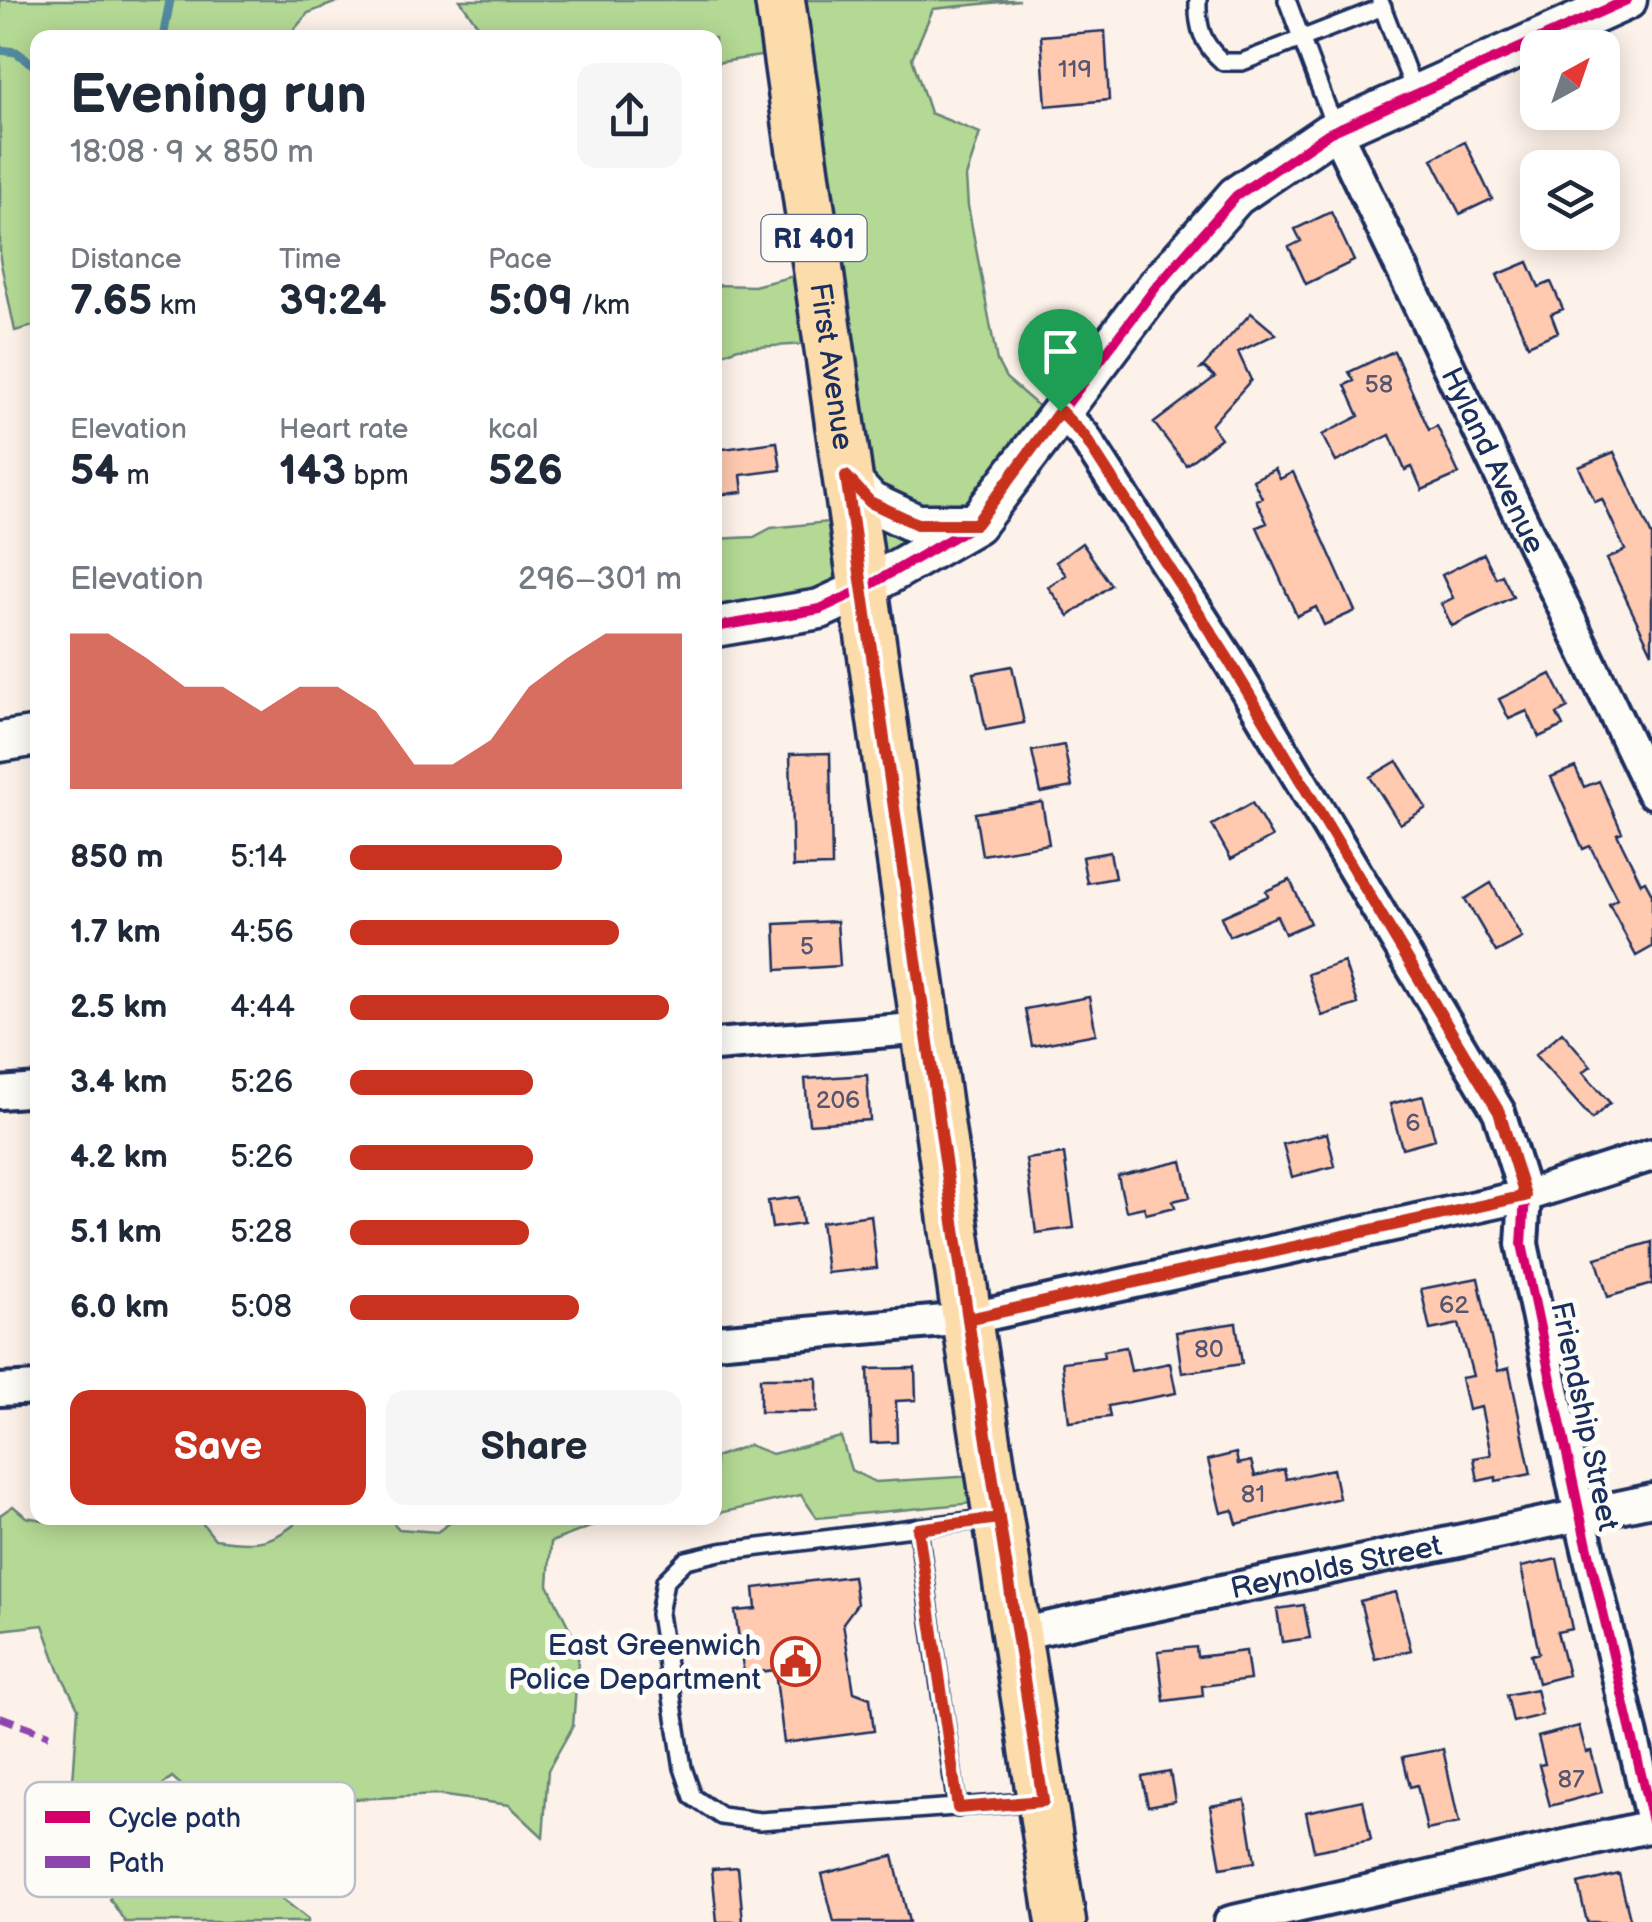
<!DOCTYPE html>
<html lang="en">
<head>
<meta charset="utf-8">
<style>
	:root { --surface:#fff; --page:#f6f6f7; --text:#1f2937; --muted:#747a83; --accent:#c8321e }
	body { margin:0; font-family:"Balsamiq Sans",sans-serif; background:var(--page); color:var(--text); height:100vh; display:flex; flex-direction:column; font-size:38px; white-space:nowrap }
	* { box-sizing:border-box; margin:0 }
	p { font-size:32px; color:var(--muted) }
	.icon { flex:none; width:55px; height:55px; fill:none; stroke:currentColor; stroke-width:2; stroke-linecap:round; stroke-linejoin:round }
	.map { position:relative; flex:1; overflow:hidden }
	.panel { position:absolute; left:30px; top:30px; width:692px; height:1495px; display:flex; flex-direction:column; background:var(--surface); border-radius:20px; box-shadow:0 5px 25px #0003 }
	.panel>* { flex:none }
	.needle { width:65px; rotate:40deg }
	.fabs { position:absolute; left:1520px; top:30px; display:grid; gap:20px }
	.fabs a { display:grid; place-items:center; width:100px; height:100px; border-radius:20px; background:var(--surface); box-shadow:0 5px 25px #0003; font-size:50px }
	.pin { position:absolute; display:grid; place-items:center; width:85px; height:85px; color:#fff; margin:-102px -42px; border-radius:50% 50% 50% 0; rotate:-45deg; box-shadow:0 0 10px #0007 }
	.pin .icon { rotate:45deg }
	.round { display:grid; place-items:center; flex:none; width:105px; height:105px; border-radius:20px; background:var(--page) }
	.overview { display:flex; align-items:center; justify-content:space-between; height:170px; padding:0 40px }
	h1 { font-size:55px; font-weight:700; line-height:75px }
	.figures { display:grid; grid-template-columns:repeat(3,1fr); gap:15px; height:170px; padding:10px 40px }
	.figures div { display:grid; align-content:center }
	.figures b { font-size:42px; font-weight:700 }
	.figures small { font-size:28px; font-weight:400 }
	.figures p { font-size:28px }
	.chart { height:280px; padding:20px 40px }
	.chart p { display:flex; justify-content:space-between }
	.chart svg { width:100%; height:180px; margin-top:10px; fill:var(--accent); opacity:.7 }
	.primary-button { display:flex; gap:20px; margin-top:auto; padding:20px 40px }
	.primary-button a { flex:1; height:115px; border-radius:20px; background:var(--accent); color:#fff; font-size:40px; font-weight:700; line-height:115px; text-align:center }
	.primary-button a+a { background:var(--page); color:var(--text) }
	ul { padding:0 40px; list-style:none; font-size:32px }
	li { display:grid; grid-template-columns:160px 120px 1fr; align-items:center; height:75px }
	li i { height:25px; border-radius:12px; background:var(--accent) }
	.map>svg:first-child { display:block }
	.green { fill:#b4d994; stroke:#688479; stroke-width:2.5 }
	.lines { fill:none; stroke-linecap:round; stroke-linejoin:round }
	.stream { stroke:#528aa0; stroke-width:9 }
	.building { fill:#ffcab0; stroke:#1b2f5e; stroke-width:2.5 }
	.service-casing { stroke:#1b2f5e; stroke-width:22 }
	.minor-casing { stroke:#1b2f5e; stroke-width:38 }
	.tertiary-casing { stroke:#1b2f5e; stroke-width:45 }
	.primary-casing { stroke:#1b2f5e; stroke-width:55 }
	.service { stroke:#fdfcf7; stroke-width:15 }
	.minor { stroke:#fdfcf7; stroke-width:30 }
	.tertiary { stroke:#fdfcf7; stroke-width:38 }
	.primary { stroke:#fddcac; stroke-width:48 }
	.quiet { stroke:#8e44ad; stroke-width:8; stroke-dasharray:15 8; stroke-linecap:butt }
	.cycleway-casing { stroke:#fdfcf7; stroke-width:16 }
	.cycleway { stroke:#d6006c; stroke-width:10 }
	.route-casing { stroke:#fff; stroke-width:20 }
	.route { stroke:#c8321e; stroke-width:12 }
	.labels { text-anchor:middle; stroke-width:10; stroke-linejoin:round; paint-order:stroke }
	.number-label { font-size:25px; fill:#545672 }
	.shield { fill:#fdfcf7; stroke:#5f6c8c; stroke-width:2.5 }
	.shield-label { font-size:28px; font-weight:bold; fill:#1b2f5e }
	.street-label { font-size:30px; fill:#1b2f5e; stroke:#fdfcf7 }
	.poi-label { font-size:30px; fill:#1b2f5e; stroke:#fdfcf7; text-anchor:end }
	.key { fill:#fdfcf7; stroke:#b9bec9; stroke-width:2.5 }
	.key-label { font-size:28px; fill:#1b2f5e }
</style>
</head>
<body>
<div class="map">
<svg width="1652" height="1922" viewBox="0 0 1652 1922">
	<rect width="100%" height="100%" fill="#fdf2e9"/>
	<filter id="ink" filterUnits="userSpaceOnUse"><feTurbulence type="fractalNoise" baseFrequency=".01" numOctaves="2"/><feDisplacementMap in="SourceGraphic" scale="20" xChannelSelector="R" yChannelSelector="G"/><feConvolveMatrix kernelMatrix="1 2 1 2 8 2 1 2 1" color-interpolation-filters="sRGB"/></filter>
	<g filter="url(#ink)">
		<path class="green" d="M 0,0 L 342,0 L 308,13 L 288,37 L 38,38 L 37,325 L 15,331 L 0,259 Z
			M 460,0 L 1020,0 L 933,9 L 912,58 L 930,113 L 980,133 L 966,177 L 968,206 L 997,361 L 1006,378 L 1052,418 L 962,523 L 856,590 L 715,625 L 715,539 L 754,537 L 771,528 L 848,520 L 826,343 L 738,348 L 715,357 L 715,285 L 754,286 L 810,272 L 786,52 L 715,63 L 715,38 L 486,37 Z
			M 841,1437 L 851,1470 L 875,1482 L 991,1475 L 995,1501 L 817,1518 L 801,1495 L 715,1514 L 715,1457 L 749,1445 L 772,1454 Z
			M 13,1506 L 26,1517 L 59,1523 L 198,1518 L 215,1539 C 254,1545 272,1545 302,1518 C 331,1521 359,1517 389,1518 L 399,1529 L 437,1532 L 457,1518 L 604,1518 L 593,1526 L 551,1542 L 548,1585 L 579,1648 L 573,1726 L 548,1770 L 543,1837 L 509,1805 L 438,1795 L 355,1799 L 196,1798 L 172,1777 L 133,1810 L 95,1813 L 73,1782 L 78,1708 L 59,1670 L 43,1625 L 0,1630 L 0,1515 Z
			M 215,1846 L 308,1919 L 308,1922 L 125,1922 L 110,1899 L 123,1854 Z"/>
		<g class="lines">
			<path class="stream" d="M 163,38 L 170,0
				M 0,50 L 16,52 L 38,68"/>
		</g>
		<path class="building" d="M 1105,31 L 1109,100 L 1046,106 L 1041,36 Z
			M 1465,142 L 1492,199 L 1460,214 L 1432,159 Z
			M 1331,212 L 1354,261 L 1306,284 L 1289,247 L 1301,241 L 1295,229 Z
			M 1528,262 L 1539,287 L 1551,282 L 1563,309 L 1551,314 L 1558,332 L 1528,345 L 1497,275 Z
			M 1251,313 L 1276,334 L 1238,352 L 1251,380 L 1211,425 L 1221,438 L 1186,465 L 1154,423 L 1215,377 L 1205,368 L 1201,369 Z
			M 1394,351 L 1429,430 L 1437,426 L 1459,474 L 1422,490 L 1412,467 L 1405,470 L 1390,435 L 1336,462 L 1322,435 L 1359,416 L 1345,385 L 1354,381 L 1349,372 Z
			M 777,442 L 781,470 L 741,475 L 743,492 L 715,495 L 715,450 Z
			M 1614,452 L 1652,536 L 1652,653 L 1607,559 L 1625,550 L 1602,499 L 1595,502 L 1579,467 Z
			M 1275,469 L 1280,479 L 1293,472 L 1355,611 L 1324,625 L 1316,607 L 1297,616 L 1257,527 L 1267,523 L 1256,500 L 1262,498 L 1253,480 Z
			M 1082,543 L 1111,585 L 1069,616 L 1048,587 L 1066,575 L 1056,562 Z
			M 1484,554 L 1496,578 L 1502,575 L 1513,597 L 1452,626 L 1441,604 L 1453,598 L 1442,575 Z
			M 1012,666 L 1024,723 L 986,730 L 974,673 Z
			M 1551,674 L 1568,708 L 1557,714 L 1563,726 L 1539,737 L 1527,711 L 1509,719 L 1499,699 Z
			M 1064,745 L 1072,787 L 1041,793 L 1032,751 Z
			M 830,753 L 832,866 L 793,867 L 790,754 Z
			M 1397,761 L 1426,808 L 1400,824 L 1370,777 Z
			M 1575,767 L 1584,787 L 1599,781 L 1622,832 L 1617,834 L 1641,883 L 1645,881 L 1652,894 L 1652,947 L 1636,956 L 1609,904 L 1617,899 L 1590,846 L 1583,849 L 1551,777 Z
			M 1042,802 L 1049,844 L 982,855 L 975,813 Z
			M 1252,803 L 1272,837 L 1231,859 L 1212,825 Z
			M 1110,852 L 1115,878 L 1087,883 L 1082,857 Z
			M 1290,880 L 1310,923 L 1285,934 L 1277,916 L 1229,936 L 1221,917 L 1268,896 L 1266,891 Z
			M 1491,883 L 1522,938 L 1496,952 L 1465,899 Z
			M 837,921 L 840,966 L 777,970 L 775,924 Z
			M 1344,962 L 1358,1004 L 1322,1016 L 1308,974 Z
			M 1089,997 L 1096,1034 L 1032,1046 L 1025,1009 Z
			M 1562,1032 L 1591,1066 L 1583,1072 L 1610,1103 L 1592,1119 L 1535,1055 Z
			M 867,1075 L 870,1120 L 809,1124 L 805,1079 Z
			M 1423,1096 L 1435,1139 L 1402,1148 L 1390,1104 Z
			M 1327,1133 L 1335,1166 L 1292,1177 L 1283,1144 Z
			M 1064,1154 L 1074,1228 L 1036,1233 L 1026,1159 Z
			M 1182,1161 L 1190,1197 L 1173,1201 L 1175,1207 L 1146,1214 L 1144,1207 L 1126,1211 L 1118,1176 Z
			M 799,1197 L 803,1224 L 772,1228 L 768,1201 Z
			M 871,1215 L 877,1268 L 827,1273 L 821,1222 Z
			M 1652,1242 L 1652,1284 L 1608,1297 L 1596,1258 Z
			M 1478,1278 L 1498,1371 L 1509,1368 L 1531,1474 L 1496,1481 L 1496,1477 L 1478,1481 L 1474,1458 L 1491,1455 L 1481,1407 L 1468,1410 L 1461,1378 L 1473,1376 L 1459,1324 L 1430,1330 L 1421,1289 Z
			M 1236,1323 L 1242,1364 L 1182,1373 L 1176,1332 Z
			M 1126,1347 L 1131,1371 L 1170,1363 L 1176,1393 L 1108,1406 L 1110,1417 L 1069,1422 L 1062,1362 L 1104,1357 L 1103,1351 Z
			M 915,1368 L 916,1400 L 896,1401 L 897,1442 L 871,1443 L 868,1369 Z
			M 760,1378 L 817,1378 L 817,1412 L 760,1412 Z
			M 1236,1453 L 1238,1464 L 1251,1461 L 1255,1476 L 1284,1469 L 1286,1479 L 1333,1469 L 1339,1498 L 1237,1524 L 1233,1510 L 1221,1513 L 1208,1460 Z
			M 1557,1559 L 1572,1629 L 1557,1632 L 1568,1675 L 1538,1683 L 1531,1655 L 1539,1653 L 1521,1567 Z
			M 853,1576 L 857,1604 L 843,1623 L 854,1692 L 870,1698 L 874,1731 L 784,1743 L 775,1670 L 744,1674 L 735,1611 L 756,1609 L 754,1588 Z
			M 1396,1592 L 1411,1650 L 1375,1659 L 1360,1601 Z
			M 1304,1605 L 1310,1638 L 1282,1642 L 1277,1609 Z
			M 1196,1647 L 1197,1657 L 1246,1651 L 1250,1680 L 1202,1686 L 1203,1696 L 1164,1701 L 1158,1651 Z
			M 1536,1689 L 1542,1715 L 1513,1722 L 1507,1695 Z
			M 1579,1726 L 1586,1752 L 1591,1751 L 1602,1792 L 1550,1806 L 1539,1765 L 1545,1764 L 1538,1737 Z
			M 1443,1749 L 1459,1823 L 1427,1830 L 1417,1785 L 1410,1787 L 1403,1757 Z
			M 1170,1772 L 1175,1801 L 1148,1806 L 1142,1777 Z
			M 1245,1800 L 1255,1862 L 1221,1868 L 1210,1806 Z
			M 1363,1800 L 1371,1840 L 1314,1851 L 1306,1812 Z
			M 893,1856 L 909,1922 L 834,1922 L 822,1874 Z
			M 738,1867 L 743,1922 L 717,1922 L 712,1869 Z
			M 1619,1874 L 1631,1922 L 1587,1922 L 1578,1884 Z"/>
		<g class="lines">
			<defs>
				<path id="service" d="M 1198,0 C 1197,27 1202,44 1223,62 L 1242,62 L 1383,7
					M 1287,0 L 1336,131
					M 1380,1 L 1416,95
					M 993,1518 L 720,1552 L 686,1560 L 665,1581 L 659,1614 L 683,1768 L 693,1797 L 721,1816 L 760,1821 L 1039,1801
					M 918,1529 L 957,1808"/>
				<g id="minor">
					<path id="s1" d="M 1336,131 L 1652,792"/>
					<path d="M 1060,411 L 1084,436 L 1228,659 L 1499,1112 L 1525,1196 L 1522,1244 L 1580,1515 L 1652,1821"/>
					<path d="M 715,1045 L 927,1028"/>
					<path d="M 0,1093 L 38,1090"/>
					<path d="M 715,1341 L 967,1319 L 1525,1196 L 1652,1155"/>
					<path d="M 0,1390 L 38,1388"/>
					<path id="s2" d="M 1018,1634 L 1652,1500"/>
					<path d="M 1230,1922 L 1652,1826"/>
				</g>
				<path id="tertiary" d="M 846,476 L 870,502 L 917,524 L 974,524
					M 715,627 L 820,609 L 863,589 L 976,524 L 1156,287 L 1236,196 L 1329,133 L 1627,0
					M 0,742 L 38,736"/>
				<g id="primary">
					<path id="s3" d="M 780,0 L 967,1319 L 1061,1922"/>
				</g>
			</defs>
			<use href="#service" class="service-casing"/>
			<use href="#minor" class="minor-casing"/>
			<use href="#tertiary" class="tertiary-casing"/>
			<use href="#primary" class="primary-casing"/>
			<use href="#service" class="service"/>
			<use href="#minor" class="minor"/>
			<use href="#tertiary" class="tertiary"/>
			<use href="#primary" class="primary"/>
			<path class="quiet" d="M 0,1717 L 49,1735"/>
			<defs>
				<path id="cycleway" d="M 1060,411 L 1084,436 L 1228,659 L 1499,1112 L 1525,1196 L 1522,1244 L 1580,1515 L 1652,1821
					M 715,627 L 820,609 L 863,589 L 976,524 L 1156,287 L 1236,196 L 1329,133 L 1627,0"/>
			</defs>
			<use href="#cycleway" class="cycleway-casing"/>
			<use href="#cycleway" class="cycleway"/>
		</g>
	</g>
	<g class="lines" filter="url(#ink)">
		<defs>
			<path id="route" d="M 1060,411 L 976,524 L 917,524 L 870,502 L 846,476 L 968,1319 L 999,1518 L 918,1529 L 958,1808 L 1043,1801 C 1018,1640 993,1480 968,1319 L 1525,1196 L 1499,1112 L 1228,659 L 1084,436 L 1060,411"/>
		</defs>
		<use href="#route" class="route-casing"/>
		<use href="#route" class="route"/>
	</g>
	<defs>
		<symbol id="civic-ring" viewBox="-11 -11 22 22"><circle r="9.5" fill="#fdfcf7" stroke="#c8321e" stroke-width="1.5"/><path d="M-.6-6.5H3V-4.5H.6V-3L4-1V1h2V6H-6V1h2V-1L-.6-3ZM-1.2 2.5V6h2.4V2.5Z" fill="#c8321e"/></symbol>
	</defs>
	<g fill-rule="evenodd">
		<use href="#civic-ring" x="768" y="1634" width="55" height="55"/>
	</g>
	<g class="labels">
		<g class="number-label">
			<text x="1075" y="77">119</text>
			<text x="1379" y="392">58</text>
			<text x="807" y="954">5</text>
			<text x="838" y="1108">206</text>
			<text x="1413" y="1131">6</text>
			<text x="1454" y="1313">62</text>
			<text x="1209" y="1357">80</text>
			<text x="1253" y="1502">81</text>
			<text x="1571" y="1787">87</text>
		</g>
		<rect class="shield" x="761.5" y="215" width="105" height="46" rx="8"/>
		<g class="shield-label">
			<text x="814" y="248">RI 401</text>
		</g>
		<g class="street-label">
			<text dy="10" stroke="none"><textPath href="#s3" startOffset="370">First Avenue</textPath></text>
			<text dy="10" stroke="none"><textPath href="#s1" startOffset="365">Hyland Avenue</textPath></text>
			<text transform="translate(1585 1416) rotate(78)" y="10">Friendship Street</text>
			<text dy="10" stroke="none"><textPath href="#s2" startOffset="325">Reynolds Street</textPath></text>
		</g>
		<g class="poi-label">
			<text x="761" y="1655">East Greenwich<tspan x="761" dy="34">Police Department</tspan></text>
		</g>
	</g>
	<rect x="25" y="1782" width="330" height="115" rx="15" class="key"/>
	<rect x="45" y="1811" width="45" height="12" fill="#d6006c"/>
	<rect x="45" y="1856" width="45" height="12" fill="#8e44ad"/>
	<g class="key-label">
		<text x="108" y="1827">Cycle path</text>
		<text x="108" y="1872">Path</text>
	</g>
</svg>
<div class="fabs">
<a><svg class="needle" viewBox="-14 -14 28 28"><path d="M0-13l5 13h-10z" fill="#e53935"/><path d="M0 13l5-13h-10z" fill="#747a83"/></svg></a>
<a><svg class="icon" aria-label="layers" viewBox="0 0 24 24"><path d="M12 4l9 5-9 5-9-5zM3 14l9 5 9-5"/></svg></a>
</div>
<div class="pin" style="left:1060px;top:411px;background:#1e9e55"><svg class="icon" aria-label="arrive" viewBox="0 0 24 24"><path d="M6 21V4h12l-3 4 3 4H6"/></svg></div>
<section class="panel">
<div class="overview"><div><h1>Evening run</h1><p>18:08 · 9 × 850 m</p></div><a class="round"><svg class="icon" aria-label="share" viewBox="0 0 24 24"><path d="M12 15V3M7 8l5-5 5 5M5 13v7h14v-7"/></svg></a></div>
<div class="figures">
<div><p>Distance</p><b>7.65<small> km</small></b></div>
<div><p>Time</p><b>39:24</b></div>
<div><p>Pace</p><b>5:09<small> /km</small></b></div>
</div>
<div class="figures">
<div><p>Elevation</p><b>54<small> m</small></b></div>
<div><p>Heart rate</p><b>143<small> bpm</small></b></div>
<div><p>kcal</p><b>526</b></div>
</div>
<div class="chart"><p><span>Elevation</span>296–301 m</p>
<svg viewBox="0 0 160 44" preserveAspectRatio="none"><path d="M0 44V6L10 6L20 12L30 19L40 19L50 25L60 19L70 19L80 25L90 38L100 38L110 32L120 19L130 12L140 6L150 6L160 6V44z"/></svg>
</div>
<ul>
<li><b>850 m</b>5:14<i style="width:64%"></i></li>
<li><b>1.7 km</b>4:56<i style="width:81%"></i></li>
<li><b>2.5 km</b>4:44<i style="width:96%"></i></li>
<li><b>3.4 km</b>5:26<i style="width:55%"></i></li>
<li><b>4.2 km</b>5:26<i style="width:55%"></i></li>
<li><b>5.1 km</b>5:28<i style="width:54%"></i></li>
<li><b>6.0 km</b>5:08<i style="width:69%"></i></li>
</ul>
<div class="primary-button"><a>Save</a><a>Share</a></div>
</section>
</div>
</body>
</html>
